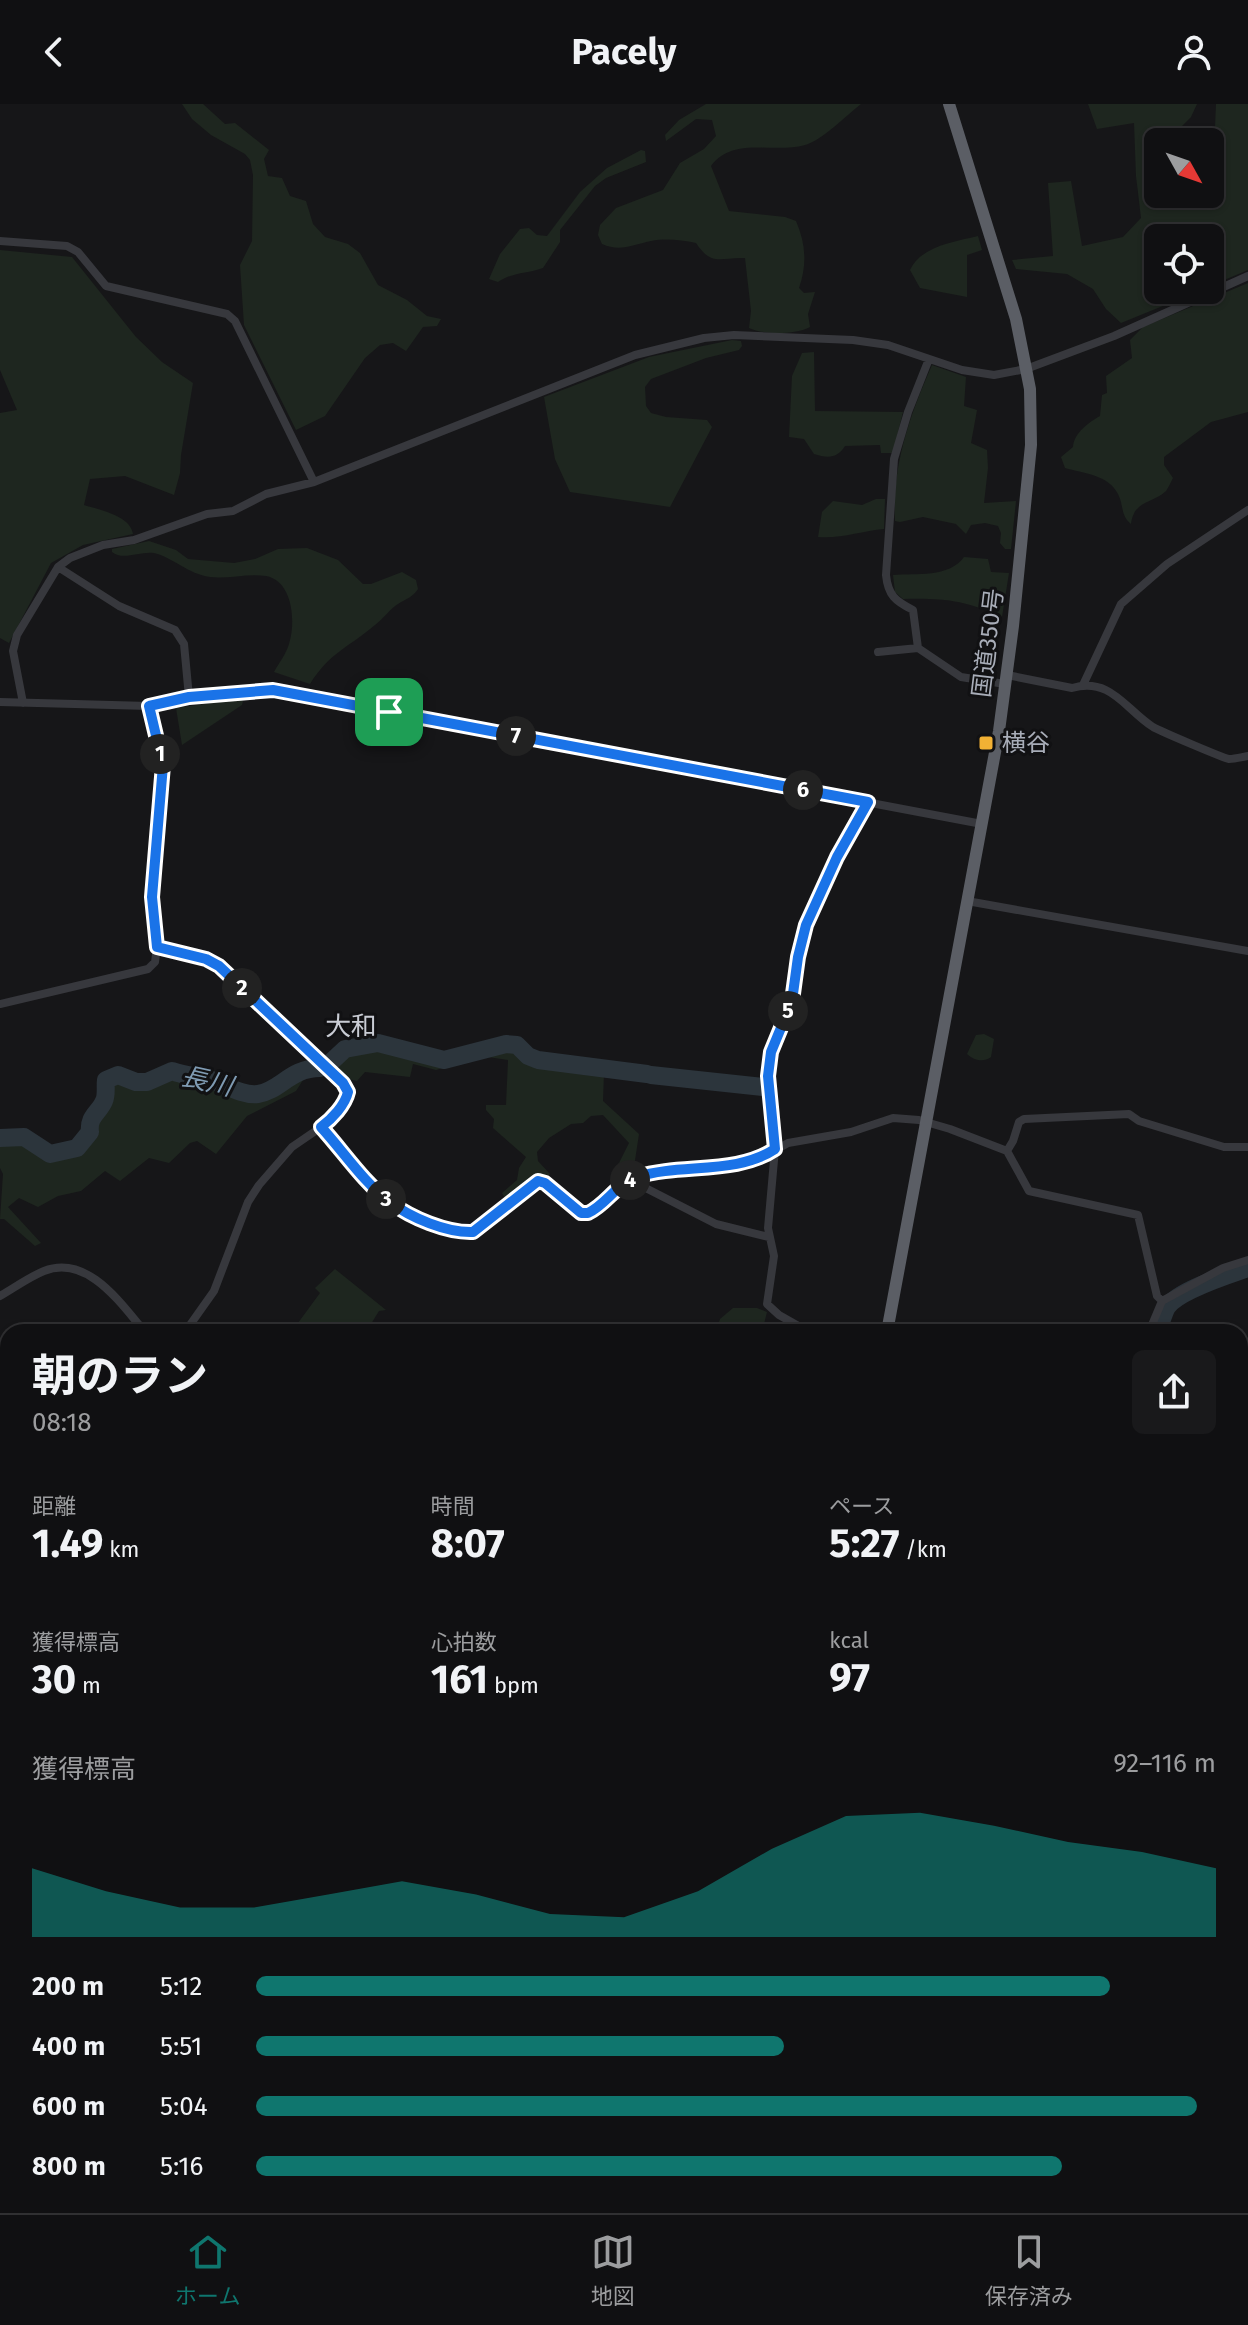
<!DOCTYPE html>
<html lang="ja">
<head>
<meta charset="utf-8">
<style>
	:root { --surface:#101012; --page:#19191b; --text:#f1f3f6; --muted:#9c9d9f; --line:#303032; --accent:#0f766e }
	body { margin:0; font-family:"Fira Sans","Noto Sans JP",sans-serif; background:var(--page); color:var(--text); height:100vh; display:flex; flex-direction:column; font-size:30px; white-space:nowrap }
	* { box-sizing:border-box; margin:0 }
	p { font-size:26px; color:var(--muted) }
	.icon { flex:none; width:44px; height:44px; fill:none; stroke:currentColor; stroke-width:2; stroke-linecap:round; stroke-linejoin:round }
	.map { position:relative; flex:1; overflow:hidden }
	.panel { position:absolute; left:0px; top:1220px; width:1248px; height:890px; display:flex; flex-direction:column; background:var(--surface); border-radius:24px 24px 0 0; box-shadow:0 2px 6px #0004,0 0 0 2px var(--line) }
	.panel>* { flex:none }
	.needle { width:52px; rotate:130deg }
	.fabs { position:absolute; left:1144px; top:24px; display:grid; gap:16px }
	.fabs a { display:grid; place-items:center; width:80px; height:80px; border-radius:12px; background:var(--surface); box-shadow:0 2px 6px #0004,0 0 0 2px var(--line); font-size:40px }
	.pin { position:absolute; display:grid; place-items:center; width:68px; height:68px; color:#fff; margin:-34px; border-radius:16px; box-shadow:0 4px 12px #0006 }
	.km { position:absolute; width:40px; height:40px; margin:-20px; border-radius:50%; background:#222; color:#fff; font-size:22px; line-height:40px; text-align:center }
	.round { display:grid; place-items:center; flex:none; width:84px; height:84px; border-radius:12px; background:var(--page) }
	.overview { display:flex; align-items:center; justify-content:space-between; height:136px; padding:0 32px }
	h1 { font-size:44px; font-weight:700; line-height:60px }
	.metrics { display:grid; grid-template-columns:repeat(3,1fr); gap:12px; height:136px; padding:8px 32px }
	.metrics div { display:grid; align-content:center }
	.metrics b { font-size:40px; font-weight:700 }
	.metrics small { font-size:22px; font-weight:400 }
	.metrics p { font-size:22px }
	.chart { height:224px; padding:16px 32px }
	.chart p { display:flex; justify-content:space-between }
	.chart svg { width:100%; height:144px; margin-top:8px; fill:var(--accent); opacity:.7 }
	ul { padding:0 32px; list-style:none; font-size:26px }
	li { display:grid; grid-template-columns:128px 96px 1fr; align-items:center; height:60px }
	li i { height:20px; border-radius:10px; background:var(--accent) }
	header { display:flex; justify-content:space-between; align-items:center; height:104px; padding:0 32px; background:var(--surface); font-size:36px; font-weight:700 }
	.dock { display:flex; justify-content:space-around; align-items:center; height:112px; border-top:2px solid var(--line); background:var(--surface); font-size:22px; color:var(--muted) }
	.dock a { display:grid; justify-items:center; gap:4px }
	.dock .active { color:var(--accent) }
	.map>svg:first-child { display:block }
	.green { fill:#1e261f }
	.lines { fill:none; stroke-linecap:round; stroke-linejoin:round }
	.river { stroke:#2c353c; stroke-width:18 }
	.minor { stroke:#37383d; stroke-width:8 }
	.tertiary { stroke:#37383d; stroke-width:10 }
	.trunk { stroke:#5b5e65; stroke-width:12 }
	.route-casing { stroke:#fff; stroke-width:16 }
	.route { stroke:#1a73e8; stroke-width:10 }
	.poi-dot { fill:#f2b134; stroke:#111113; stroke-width:3 }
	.labels { text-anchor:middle; stroke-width:6; stroke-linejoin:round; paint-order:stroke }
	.street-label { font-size:24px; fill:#a8adb8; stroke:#111113 }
	.poi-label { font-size:24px; fill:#a8adb8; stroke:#111113; text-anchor:start }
	.neighbourhood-label { font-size:26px; fill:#c9ccd4; stroke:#111113 }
	.water-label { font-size:26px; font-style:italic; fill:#7f9bb3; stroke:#111113 }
</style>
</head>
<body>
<header><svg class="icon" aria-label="back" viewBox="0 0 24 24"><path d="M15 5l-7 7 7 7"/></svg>Pacely<svg class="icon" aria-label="person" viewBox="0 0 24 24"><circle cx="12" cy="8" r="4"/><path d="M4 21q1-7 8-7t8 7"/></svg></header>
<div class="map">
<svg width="1248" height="2109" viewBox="0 0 1248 2109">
	<rect width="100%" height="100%" fill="#161618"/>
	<path class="green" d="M 182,0 L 203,0 L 225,20 L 235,19 L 269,46 L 264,55 L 268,72 L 282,74 L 290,92 L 306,97 L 313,120 L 325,133 L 348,140 L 360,149 L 378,181 L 407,196 L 427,212 L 441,215 L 437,222 L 423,223 L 406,247 L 393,239 L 380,241 L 365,254 L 325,312 L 296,326 L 244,221 L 240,161 L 252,137 L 253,71 L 250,56 L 245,50 L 211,31 L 192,15 Z
		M 706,0 L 861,0 C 847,11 821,37 805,41 C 774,50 733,32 711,62 L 729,107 L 785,113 L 796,117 C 806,140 807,161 799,184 L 804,189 L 815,188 L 808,210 L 810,223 C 795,231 764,231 749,224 L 751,207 L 745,154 C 720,153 712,163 696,139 C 681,136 666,134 651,137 C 632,141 620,148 602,140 L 598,131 L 600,121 L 616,104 L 663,86 L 680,59 L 704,45 L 716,32 L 712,16 L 696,15 L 666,37 L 665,31 L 679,16 Z
		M 1088,0 L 1197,0 L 1191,13 L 1178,26 L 1180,38 L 1158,38 L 1158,90 L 1210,90 L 1210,70 L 1225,66 L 1223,45 L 1214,47 L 1216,0 L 1248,0 L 1248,166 L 1210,182 L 1210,134 L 1158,134 L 1158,186 L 1202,186 L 1121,219 L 1106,205 L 1093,185 L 1067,170 L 1016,165 L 1012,156 L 1053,152 L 1048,79 L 1071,77 L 1082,142 L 1123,133 L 1141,114 L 1136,72 L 1134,19 L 1097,25 Z
		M 641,46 L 645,47 L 646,58 L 606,74 L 595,82 L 560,126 L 560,138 L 543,164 C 526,170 513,168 498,178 L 489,175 L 500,150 L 520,125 L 529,124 L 537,131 L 547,132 L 580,88 L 607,64 Z
		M 978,132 L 982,146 L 967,151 L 967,193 L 920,184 L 910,166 C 921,142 954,138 978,132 Z
		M 0,146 L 72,153 L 136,233 L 162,258 L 193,279 L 181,351 L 180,369 L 174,391 L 125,372 L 90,375 L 84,401 C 99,406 130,411 133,430 L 83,441 L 51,459 L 9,539 L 0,534 L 0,309 L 17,306 L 0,266 Z
		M 1248,179 L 1248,308 L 1211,318 L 1164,353 L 1164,361 L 1173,374 C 1172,376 1167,386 1166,387 C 1152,400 1134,396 1131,420 C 1120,411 1124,401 1118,390 C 1109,371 1083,369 1065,364 L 1061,353 L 1073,343 C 1074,329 1088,319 1100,312 L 1102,291 L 1107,289 L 1106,272 L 1132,254 L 1130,236 L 1143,223 Z
		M 732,236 L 741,237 L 742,242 L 739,246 L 706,254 L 651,275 L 645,283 L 646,302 L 651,309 L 666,313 L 707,316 L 712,323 L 670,403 L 570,388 L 555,355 L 544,293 L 649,253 Z
		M 814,248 L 815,307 L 903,308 L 893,349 L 881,349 L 880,341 L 845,342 C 837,355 827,354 814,350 L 804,335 L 789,333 L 792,272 L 802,249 Z
		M 932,261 L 966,273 L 964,302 L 977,306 L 971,339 L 987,346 L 988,364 L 984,399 L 1016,397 L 1011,445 L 1005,445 L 1000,439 L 1001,429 L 998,422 L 985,419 L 971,421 L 966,430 L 956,420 L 923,413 L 900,418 L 895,417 C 892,361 910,311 932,261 Z
		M 876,395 L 885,395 L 884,425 C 862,427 840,435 818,433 L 822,408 L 833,397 L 862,401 Z
		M 149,437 L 176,446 L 188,455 L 234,459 L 255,455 L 278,445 L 307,444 L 338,456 L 363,480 L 371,480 L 402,468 L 416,476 L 418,485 C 412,494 407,494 398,500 C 390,505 383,515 375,521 C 348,544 330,548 310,580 L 274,568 C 279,559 286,550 289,540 C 296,518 293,477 266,472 C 248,469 229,475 210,473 C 188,470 174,454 154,449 C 140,447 123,457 112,448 L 112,445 Z
		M 964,453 L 988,455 L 991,468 L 1009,469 L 1002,513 C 965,496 943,494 903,495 L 895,488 L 893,471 C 916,469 949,474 964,453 Z
		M 240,595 L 243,597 L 242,601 L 182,641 L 176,604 Z
		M 984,930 L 994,935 L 991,953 C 983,959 973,956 967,950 L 976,931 Z
		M 508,942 L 516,944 L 539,960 L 604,969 L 603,997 L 639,1030 L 634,1063 L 628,1069 L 619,1068 L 617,1063 L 629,1039 L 603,1011 L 591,1012 L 583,1019 L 571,1020 L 549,1034 L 537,1048 L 538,1057 L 550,1070 L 546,1076 L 507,1098 L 502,1089 L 517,1076 L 519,1064 L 526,1053 L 493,1024 L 494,1015 L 486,1006 L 486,1001 L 506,1001 L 508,956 L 481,952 L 436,966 L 413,960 L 410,973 L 365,968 L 357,977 L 345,974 L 338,962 L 339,955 C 371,929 406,956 441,958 C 451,959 494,945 508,942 Z
		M 299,969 L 305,973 L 296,987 L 247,1012 L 216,1050 L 197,1037 L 190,1039 L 169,1059 L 149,1054 L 120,1077 L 105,1067 L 81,1087 L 58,1092 L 38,1103 L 19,1094 L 8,1103 L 41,1139 L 35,1142 L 4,1115 L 0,1115 L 3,1070 L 0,1064 L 0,1039 L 24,1036 L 49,1053 L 73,1052 L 84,1045 L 94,1028 L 93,1019 L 109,996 L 108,984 L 117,976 L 148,982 L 167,971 L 209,979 L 253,994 L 266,993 Z
		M 335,1165 L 386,1206 L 379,1207 L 366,1228 L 309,1228 L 298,1219 L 320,1189 L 315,1184 Z
		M 733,1204 L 757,1204 L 767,1208 L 762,1228 L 716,1228 L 720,1215 Z
		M 1240,2082 L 1248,2084 L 1248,2109 L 1220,2109 L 1221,2102 L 1240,2102 Z
		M 979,2102 L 1019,2102 L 1018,2109 L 978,2109 Z"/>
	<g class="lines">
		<path class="river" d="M 330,959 L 345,945 L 378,939 L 444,956 L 506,940 L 517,941 L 528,952 L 538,956 L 647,970
			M 651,971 L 763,983
			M 0,1034 L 24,1033 L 50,1050 L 77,1044 L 90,1028 C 88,1012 99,1009 104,997 C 107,991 105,982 106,976 L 118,971 L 136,978 L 147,978 L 172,967 C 185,972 197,972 209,975 C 224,980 242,992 258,990 C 280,987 290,964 320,964
			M 1160,1221 C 1162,1216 1164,1208 1167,1203 C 1179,1186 1228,1171 1248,1164
			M 0,1501 L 8,1502
			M 0,1657 L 8,1661
			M 1240,1969 L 1248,1975
			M 0,2024 L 8,2028
			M 205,2102 L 229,2109
			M 163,2109 L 165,2102"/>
		<path class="minor" d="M 0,137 L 67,142 L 78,148 L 106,182 L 227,210 L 235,217 L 314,378
			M 58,463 L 119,502 L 175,526 L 184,540 L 189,593
			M 918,544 L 913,506 C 895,497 888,491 886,471 L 894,355 L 908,308 L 929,255
			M 878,548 L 918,544 L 961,573 L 1005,580
			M 1007,571 L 1072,584 C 1111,573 1125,605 1153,623 C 1160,627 1223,654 1229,655 C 1235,655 1242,653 1248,652
			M 1083,581 L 1121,500 L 1167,460 L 1248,406
			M 0,598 L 149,602 L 189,593 L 273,586 L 982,720
			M 23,599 L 13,547 L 17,531 L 58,463 L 70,454 L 103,441 L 134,436 L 207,410 L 233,407 L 266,390 L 314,378 L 635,251 L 704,234 L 734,231 L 853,236 L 888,241 L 962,266 L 994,271 L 1026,265 L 1114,232 L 1248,172
			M 967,797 L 1248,847
			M 157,843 L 206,855 L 219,862 L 315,951 L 348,988 L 347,994 L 330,1017 L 292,1043 L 259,1081 L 248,1098 L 214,1187 L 185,1228
			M 0,900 L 148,865 L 155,858 L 157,843 L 152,793 L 163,661 L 149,602
			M 321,1023 L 388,1097 L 428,1118 L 462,1128 L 473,1128 L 485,1120 L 538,1077 L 545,1079 L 581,1109 L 588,1109 L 622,1081 L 637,1073 L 733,1060 L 763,1053 L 788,1039 L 851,1028 L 893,1014 L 919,1016 L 950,1025 L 1007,1047 L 1029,1087 L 1138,1111 L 1157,1192 L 1162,1197
			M 1007,1047 L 1013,1037 L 1019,1018 L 1024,1015 L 1129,1010 L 1139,1017 L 1224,1043 L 1248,1043
			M 630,1076 L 716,1120 L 769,1133
			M 0,1192 C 14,1184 29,1173 44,1167 C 88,1150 121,1200 145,1228
			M 809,1228 L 779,1211 L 767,1200 L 774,1152 L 768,1124 L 775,1045 L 768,972 L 771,948 L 792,897 L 798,853 L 806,821 L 837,753 L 868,698
			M 1149,1228 L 1162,1197 L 1223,1164 L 1248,1156
			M 1240,1328 L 1248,1342
			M 1240,1646 L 1245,1605 L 1248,1495 L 1243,1483
			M 1240,1701 L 1247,1717 L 1240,1769
			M 1240,1914 L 1248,1915
			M 555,2109 L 557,2102
			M 606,2109 L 609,2102
			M 687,2109 L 689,2102
			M 939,2109 L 940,2102"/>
		<path class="tertiary" d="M 0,2008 L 8,2011
			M 245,2102 L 263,2109
			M 178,2109 L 181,2102
			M 483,2109 L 486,2102"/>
		<path class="trunk" d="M 887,1228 L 999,627 L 1013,522 L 1031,341 L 1030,285 L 1016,215 L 949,0
			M 836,2102 L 838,2109"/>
	</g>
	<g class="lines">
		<defs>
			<path id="route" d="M 273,586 L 868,698 L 837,753 L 806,821 L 798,853 L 792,897 L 771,948 L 768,972 L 775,1045 C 736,1071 681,1059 637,1073 C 617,1079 606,1101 588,1109 L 581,1109 L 545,1079 L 538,1077 L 473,1128 C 447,1129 411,1114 390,1098 C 364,1079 343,1047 321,1023 C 332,1015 345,1001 348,988 L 343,979 L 219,862 L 206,855 L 157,843 L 152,793 L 163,661 L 149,602 L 189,593 Z"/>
		</defs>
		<use href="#route" class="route-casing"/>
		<use href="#route" class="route"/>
	</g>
	<rect class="poi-dot" x="978" y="631" width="16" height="16" rx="4"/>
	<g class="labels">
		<g class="street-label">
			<text transform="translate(988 539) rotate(-83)" y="8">国道350号</text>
		</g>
		<g class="poi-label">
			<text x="1002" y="647">横谷</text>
		</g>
		<g class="neighbourhood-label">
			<text x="351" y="931">大和</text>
		</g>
		<g class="water-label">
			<text transform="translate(207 977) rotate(13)" y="9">長川</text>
		</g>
	</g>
</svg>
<div class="fabs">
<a><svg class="needle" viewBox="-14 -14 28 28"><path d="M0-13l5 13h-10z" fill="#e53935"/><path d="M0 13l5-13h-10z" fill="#9c9d9f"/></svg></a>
<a><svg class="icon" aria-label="locate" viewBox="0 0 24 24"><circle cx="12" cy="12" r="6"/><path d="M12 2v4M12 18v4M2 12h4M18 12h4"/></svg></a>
</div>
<div class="pin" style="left:389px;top:608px;background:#1e9e55"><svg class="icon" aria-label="arrive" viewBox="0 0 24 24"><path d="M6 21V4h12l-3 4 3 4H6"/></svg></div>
<b class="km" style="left:160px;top:650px">1</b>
<b class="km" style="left:242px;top:884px">2</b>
<b class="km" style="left:386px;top:1095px">3</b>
<b class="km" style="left:630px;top:1076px">4</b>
<b class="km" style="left:788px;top:907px">5</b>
<b class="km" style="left:803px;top:686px">6</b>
<b class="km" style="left:516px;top:632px">7</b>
<section class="panel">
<div class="overview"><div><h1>朝のラン</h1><p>08:18</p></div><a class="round"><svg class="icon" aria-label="share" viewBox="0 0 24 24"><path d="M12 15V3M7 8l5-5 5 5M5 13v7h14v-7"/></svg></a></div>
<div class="metrics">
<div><p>距離</p><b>1.49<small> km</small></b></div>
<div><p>時間</p><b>8:07</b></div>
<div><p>ペース</p><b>5:27<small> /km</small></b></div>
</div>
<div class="metrics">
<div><p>獲得標高</p><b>30<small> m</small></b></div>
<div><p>心拍数</p><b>161<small> bpm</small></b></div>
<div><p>kcal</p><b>97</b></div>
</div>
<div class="chart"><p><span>獲得標高</span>92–116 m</p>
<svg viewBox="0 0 160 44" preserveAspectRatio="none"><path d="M0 44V23L10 30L20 35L30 35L40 31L50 27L60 31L70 37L80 38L90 30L100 17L110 7L120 6L130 10L140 15L150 18L160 23V44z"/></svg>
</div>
<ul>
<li><b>200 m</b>5:12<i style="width:89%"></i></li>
<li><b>400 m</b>5:51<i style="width:55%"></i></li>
<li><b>600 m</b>5:04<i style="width:98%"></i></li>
<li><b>800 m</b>5:16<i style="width:84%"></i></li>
</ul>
</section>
</div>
<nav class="dock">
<a class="active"><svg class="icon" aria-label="home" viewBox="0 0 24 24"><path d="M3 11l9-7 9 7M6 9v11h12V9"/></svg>ホーム</a>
<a><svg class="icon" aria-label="map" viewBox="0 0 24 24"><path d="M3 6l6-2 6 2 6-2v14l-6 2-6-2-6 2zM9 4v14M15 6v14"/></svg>地図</a>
<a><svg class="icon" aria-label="saved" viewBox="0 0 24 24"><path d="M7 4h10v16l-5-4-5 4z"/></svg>保存済み</a>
</nav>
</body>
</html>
